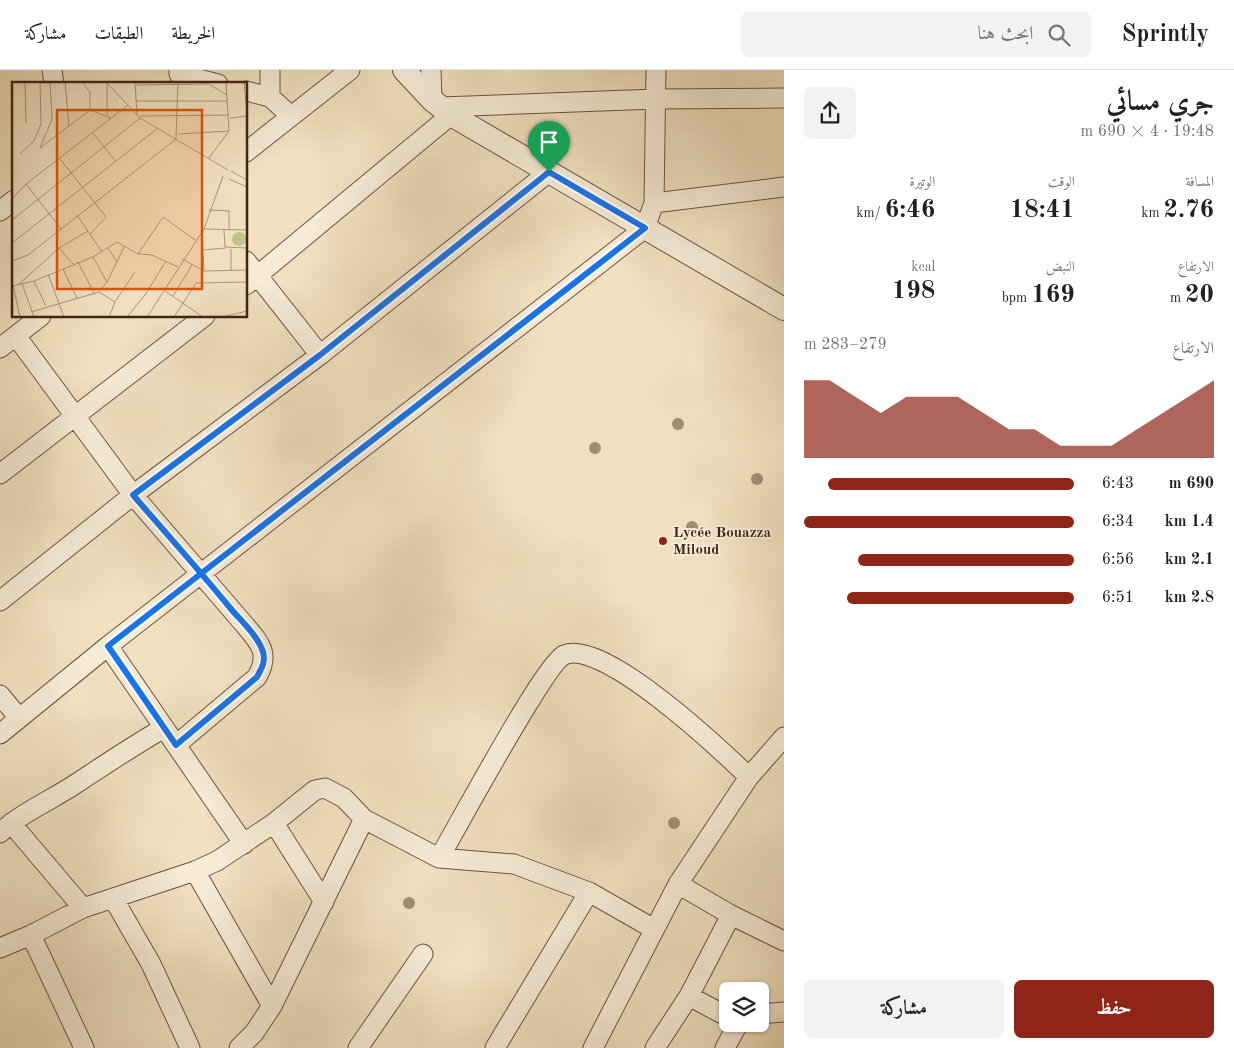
<!DOCTYPE html>
<html lang="ar">
<head>
<meta charset="utf-8">
<style>
	:root { --surface:#fff; --page:#f2f2f2; --text:#202124; --muted:#757577; --line:#e0e0e0; --accent:#8f2418 }
	body { margin:0; font-family:"Old Standard TT",Amiri,serif; background:var(--page); color:var(--text); direction:rtl; height:100vh; display:flex; flex-direction:column; font-size:19px; white-space:nowrap }
	* { box-sizing:border-box; margin:0 }
	p { font-size:16px; color:var(--muted) }
	.icon { flex:none; width:28px; height:28px; fill:none; stroke:currentColor; stroke-width:2; stroke-linecap:round; stroke-linejoin:round }
	.map { position:relative; flex:1; overflow:hidden; direction:ltr }
	.details { display:flex; flex-direction:column; background:var(--surface); width:450px }
	.details>* { flex:none }
	.controls { position:absolute; left:719px; top:912px; display:grid; gap:10px }
	.controls a { display:grid; place-items:center; width:50px; height:50px; border-radius:8px; background:var(--surface); box-shadow:0 1px 4px #0004; font-size:25px }
	.pin { position:absolute; display:grid; place-items:center; width:42px; height:42px; color:#fff; margin:-51px -21px; border-radius:50% 50% 50% 0; rotate:-45deg; box-shadow:0 0 5px #0007 }
	.pin .icon { rotate:45deg }
	.round { display:grid; place-items:center; flex:none; width:52px; height:52px; border-radius:8px; background:var(--page) }
	.headline { display:flex; align-items:center; justify-content:space-between; height:85px; padding:0 20px }
	h1 { font-size:28px; font-weight:600; line-height:38px }
	.figures { display:grid; grid-template-columns:repeat(3,1fr); gap:8px; height:85px; padding:5px 20px }
	.figures div { display:grid; align-content:center }
	.figures b { font-size:25px; font-weight:600 }
	.figures small { font-size:14px; font-weight:400 }
	.figures p { font-size:14px }
	.chart { height:140px; padding:10px 20px }
	.chart p { display:flex; justify-content:space-between }
	.chart svg { width:100%; height:90px; margin-top:5px; fill:var(--accent); opacity:.7 }
	.button { display:flex; gap:10px; margin-top:auto; padding:10px 20px }
	.button a { flex:1; height:58px; border-radius:8px; background:var(--accent); color:#fff; font-size:20px; font-weight:600; line-height:58px; text-align:center }
	.button a+a { background:var(--page); color:var(--text) }
	ul { padding:0 20px; list-style:none; font-size:16px }
	li { display:grid; grid-template-columns:80px 60px 1fr; align-items:center; height:38px }
	li i { height:12px; border-radius:6px; background:var(--accent) }
	header { display:flex; align-items:center; gap:30px; box-sizing:border-box; height:70px; padding:0 25px; background:var(--surface); border-bottom:1px solid var(--line) }
	header strong { font-size:24px }
	nav { display:flex; gap:28px; margin-inline-start:auto; font-size:18px }
	.search { width:350px; height:45px; background:var(--page); display:flex; align-items:center; gap:12px; box-sizing:border-box; padding:0 18px; border-radius:8px; color:var(--muted); font-size:19px }
	main { display:flex; flex:1; min-height:0 }
	.map>svg:first-child { display:block }
	.lines { fill:none; stroke-linecap:round; stroke-linejoin:round }
	.minor-casing { stroke:#6e523e; stroke-width:21 }
	.tertiary-casing { stroke:#6e523e; stroke-width:24 }
	.minor { stroke:#f5ebd6; stroke-width:19 }
	.tertiary { stroke:#f5ebd6; stroke-width:22 }
	.tree { fill:#a18e72 }
	.route-casing { stroke:#fff; stroke-width:10 }
	.route { stroke:#1a73e8; stroke-width:6 }
	.poi-dot { fill:#8f2418; stroke:#f5ebd6; stroke-width:2 }
	.labels { text-anchor:middle; stroke-width:4; stroke-linejoin:round; paint-order:stroke }
	.poi-label { font-size:15px; font-weight:bold; fill:#422313; stroke:#f5ebd6; text-anchor:start }
	.inset-road { fill:none; stroke:#aa947b; stroke-width:1 }
	.view { fill:#d7540d; fill-opacity:0.15; stroke:#d7540d; stroke-width:2.5 }
	.inset-edge { fill:none; stroke:#422313; stroke-width:2.5 }
</style>
</head>
<body>
<header>
<strong>Sprintly</strong>
<div class="search"><svg class="icon" aria-label="search" viewBox="0 0 24 24"><circle cx="10" cy="10" r="6"/><path d="M15 15l6 6"/></svg>ابحث هنا</div>
<nav><a>الخريطة</a><a>الطبقات</a><a>مشاركة</a></nav>
</header>
<main>
<section class="details">
<div class="headline"><div><h1>جري مسائي</h1><p>19:48 · 4 × 690 m</p></div><a class="round"><svg class="icon" aria-label="share" viewBox="0 0 24 24"><path d="M12 15V3M7 8l5-5 5 5M5 13v7h14v-7"/></svg></a></div>
<div class="figures">
<div><p>المسافة</p><b>2.76<small> km</small></b></div>
<div><p>الوقت</p><b>18:41</b></div>
<div><p>الوتيرة</p><b>6:46<small> /km</small></b></div>
</div>
<div class="figures">
<div><p>الارتفاع</p><b>20<small> m</small></b></div>
<div><p>النبض</p><b>169<small> bpm</small></b></div>
<div><p>kcal</p><b>198</b></div>
</div>
<div class="chart"><p><span>الارتفاع</span>279–283 m</p>
<svg viewBox="0 0 160 44" preserveAspectRatio="none"><path d="M0 44V6L10 6L20 14L30 22L40 14L50 14L60 14L70 22L80 30L90 30L100 38L110 38L120 38L130 30L140 22L150 14L160 6V44z"/></svg>
</div>
<ul>
<li><b>690 m</b>6:43<i style="width:91%"></i></li>
<li><b>1.4 km</b>6:34<i style="width:100%"></i></li>
<li><b>2.1 km</b>6:56<i style="width:80%"></i></li>
<li><b>2.8 km</b>6:51<i style="width:84%"></i></li>
</ul>
<div class="button"><a>حفظ</a><a>مشاركة</a></div>
</section>
<div class="map">
<svg width="784" height="978" viewBox="0 0 784 978">
	<rect width="100%" height="100%" fill="#f0e0c0"/>
	<filter id="stains"><feTurbulence type="fractalNoise" baseFrequency=".004" numOctaves="4"/><feColorMatrix values="0 0 0 0 .2 0 0 0 0 .09 0 0 0 0 .02 0 0 0 .5 -.17"/></filter>
	<radialGradient id="worn" r=".72"><stop offset=".6" stop-color="#630" stop-opacity="0"/><stop offset="1" stop-color="#630" stop-opacity=".3"/></radialGradient>
	<g class="lines">
		<defs>
			<path id="minor" d="M 52,0 L 54,14
				M 179,0 L 179,4 L 218,14
				M 431,0 L 432,30
				M 246,21 L 270,27 L 291,46
				M 270,27 L 270,0
				M 441,37 L 656,29 L 784,28
				M 246,82 L 350,0
				M 654,133 L 784,117
				M 0,141 L 14,130
				M 246,191 L 320,285
				M 246,215 L 451,45
				M 16,266 L 133,425 L 243,553 C 259,572 271,583 257,607 L 176,675
				M 0,278 L 41,246
				M 0,404 L 205,246
				M 0,531 L 133,425 L 320,285 L 549,102
				M 108,576 L 244,774
				M 0,625 L 19,648
				M 0,664 L 108,576 L 645,158 L 654,133 L 656,0
				M 11,753 L 83,838
				M 274,753 L 324,832
				M 0,763 C 22,742 52,730 77,713 C 106,694 134,675 164,658
				M 439,788 C 457,758 544,595 564,585 C 602,567 722,681 749,707
				M 195,801 L 272,936
				M 678,814 L 731,845 L 784,871
				M 113,828 L 151,894 L 190,978
				M 31,865 L 84,978
				M 0,878 L 31,865 L 83,838 L 195,801 L 217,791 L 274,753 L 315,720 L 325,718 L 344,728 L 364,749 L 439,788 L 514,794 L 589,822 L 654,859
				M 689,926 L 728,947
				M 760,944 L 784,942
				M 239,978 L 254,963 L 272,936 L 364,749
				M 358,978 L 423,884
				M 495,978 L 589,822
				M 593,978 L 678,814 L 749,707 L 784,667
				M 655,978 L 689,926 L 731,845
				M 725,978 L 738,954"/>
			<path id="tertiary" d="M 404,0 L 432,30 L 451,45 L 784,239"/>
		</defs>
		<use href="#minor" class="minor-casing"/>
		<use href="#tertiary" class="tertiary-casing"/>
		<use href="#minor" class="minor"/>
		<use href="#tertiary" class="tertiary"/>
	</g>
	<g class="tree">
		<circle cx="678" cy="354" r="6"/>
		<circle cx="595" cy="378" r="6"/>
		<circle cx="757" cy="409" r="6"/>
		<circle cx="692" cy="457" r="6"/>
		<circle cx="674" cy="753" r="6"/>
		<circle cx="409" cy="833" r="6"/>
	</g>
	<g class="lines">
		<defs>
			<path id="route" d="M 549,102 L 320,285 L 133,425 C 166,463 199,500 231,539 C 242,552 258,566 263,582 C 266,592 261,599 257,607 L 176,675 L 108,576 C 287,437 466,298 645,158 L 549,102"/>
		</defs>
		<use href="#route" class="route-casing"/>
		<use href="#route" class="route"/>
	</g>
	<circle class="poi-dot" cx="663" cy="471" r="5"/>
	<g class="labels">
		<g class="poi-label">
			<text x="673" y="467">Lycée Bouazza<tspan x="673" dy="17">Miloud</tspan></text>
		</g>
	</g>
	<g transform="translate(12 12)">
		<rect width="235" height="235" fill="#f0e0c0"/>
		<path d="M220 157a7 7 0 1 1 14 0a7 7 0 1 1-14 0Z" fill="#bfc18e"/>
		<path class="inset-road" d="M 13,0 L 14,41M 53,0 L 57,44M 70,0 L 78,10 L 78,28 L 99,36M 94,0 L 128,36 L 216,88M 123,0 L 125,33M 232,0 L 235,31M 195,1 L 215,13M 124,3 L 196,2M 124,19 L 215,19M 95,33 L 95,2M 128,34 L 217,33M 218,36 L 235,34M 81,51 L 104,80M 166,52 L 217,49M 28,66 L 40,37 L 38,0M 28,66 L 78,28M 8,72 L 22,59 L 29,42 L 28,0M 197,76 L 217,49 L 214,0M 48,77 L 94,135 L 78,152M 219,89 L 235,98M 217,97 L 235,105M 14,102 L 49,147M 0,117 L 14,102 L 116,23M 197,128 L 217,129 L 217,148M 65,133 L 90,170M 0,138 L 128,36M 192,147 L 235,148M 212,148 L 213,165 L 235,166M 190,150 L 192,189M 0,161 L 146,46M 47,166 L 61,182M 96,166 L 105,180M 219,167 L 219,188M 191,168 L 214,166M 126,172 L 151,135 L 183,158M 81,175 L 95,200M 170,177 L 192,189 L 235,188M 0,179 L 16,173 L 164,57 L 166,0M 66,180 L 82,211M 51,187 L 65,216M 36,192 L 52,235M 22,199 L 34,224M 7,202 L 47,166 L 76,149M 10,202 L 22,235M 1,203 L 8,235M 0,204 L 22,199 L 81,175 L 105,160 L 126,172 L 140,173 L 166,185M 153,209 L 191,235M 87,210 L 103,220M 161,214 L 180,183M 19,230 L 87,210 L 95,200 L 112,165M 97,235 L 103,220 L 123,190M 115,235 L 133,213 L 154,179M 135,235 L 192,147 L 211,94M 162,235 L 184,201 L 235,200M 210,235 L 235,229"/>
		<path class="view" d="M 45,28 L 190,28 L 190,207 L 45,207 Z"/>
		<rect width="235" height="235" class="inset-edge"/>
	</g>
	<rect width="100%" height="100%" filter="url(#stains)"/>
	<rect width="100%" height="100%" fill="url(#worn)"/>
</svg>
<div class="controls">
<a><svg class="icon" aria-label="layers" viewBox="0 0 24 24"><path d="M12 4l9 5-9 5-9-5zM3 14l9 5 9-5"/></svg></a>
</div>
<div class="pin" style="left:549px;top:102px;background:#1e9e55"><svg class="icon" aria-label="arrive" viewBox="0 0 24 24"><path d="M6 21V4h12l-3 4 3 4H6"/></svg></div>
</div>
</main>
</body>
</html>
